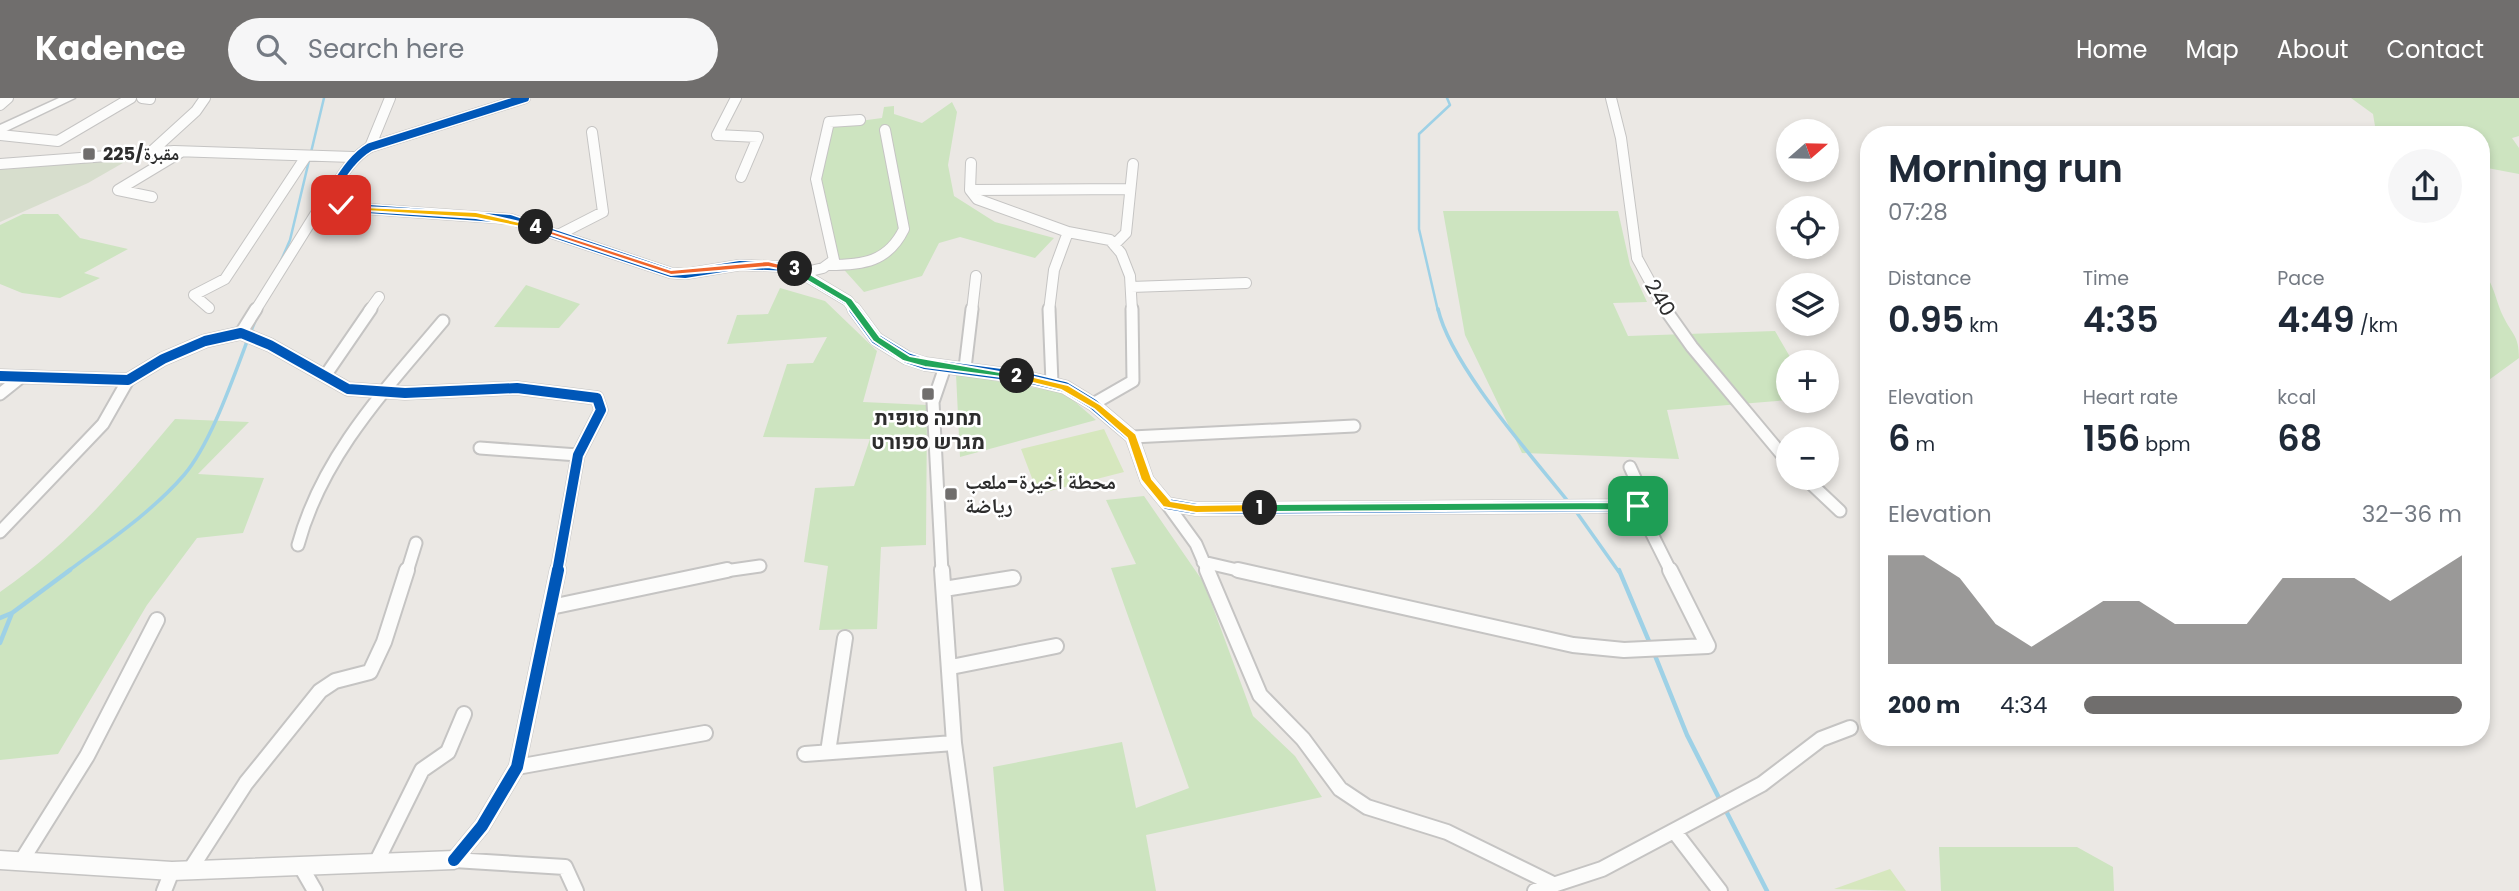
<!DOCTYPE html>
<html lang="en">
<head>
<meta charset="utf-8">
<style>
	:root { --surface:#fff; --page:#f6f6f7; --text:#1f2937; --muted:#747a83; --accent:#706e6d }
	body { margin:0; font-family:Poppins,"Noto Naskh Arabic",Heebo,sans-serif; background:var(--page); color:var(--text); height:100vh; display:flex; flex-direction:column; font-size:26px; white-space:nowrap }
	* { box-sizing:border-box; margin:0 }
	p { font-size:23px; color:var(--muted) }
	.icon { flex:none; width:38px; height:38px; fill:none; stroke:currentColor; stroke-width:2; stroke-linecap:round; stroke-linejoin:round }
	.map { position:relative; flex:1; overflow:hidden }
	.side { position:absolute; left:1860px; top:28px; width:630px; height:620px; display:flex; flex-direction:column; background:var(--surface); border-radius:28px; box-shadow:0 4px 10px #0003 }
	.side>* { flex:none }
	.needle { width:46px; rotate:70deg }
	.tools { position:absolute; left:1776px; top:21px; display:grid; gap:14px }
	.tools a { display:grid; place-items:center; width:63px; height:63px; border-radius:50%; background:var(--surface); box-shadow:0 4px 10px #0003; font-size:35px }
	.pin { position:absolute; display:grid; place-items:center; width:60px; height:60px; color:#fff; margin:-30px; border-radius:14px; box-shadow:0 4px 10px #0006 }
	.km { position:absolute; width:35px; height:35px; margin:-18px; border-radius:50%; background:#222; color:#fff; font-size:19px; line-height:35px; text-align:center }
	.round { display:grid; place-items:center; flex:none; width:74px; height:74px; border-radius:37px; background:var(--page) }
	.head { display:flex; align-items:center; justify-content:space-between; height:119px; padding:0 28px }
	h1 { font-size:38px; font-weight:600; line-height:52px }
	.figures { display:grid; grid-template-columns:repeat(3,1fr); gap:10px; height:119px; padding:7px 28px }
	.figures div { display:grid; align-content:center }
	.figures b { font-size:35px; font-weight:600 }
	.figures small { font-size:19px; font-weight:400 }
	.figures p { font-size:19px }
	.chart { height:196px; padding:14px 28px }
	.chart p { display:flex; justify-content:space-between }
	.chart svg { width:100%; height:126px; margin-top:7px; fill:var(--accent); opacity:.7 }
	ul { padding:0 28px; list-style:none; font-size:23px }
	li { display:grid; grid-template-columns:112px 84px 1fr; align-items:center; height:52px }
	li i { height:18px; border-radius:9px; background:var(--accent) }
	header { display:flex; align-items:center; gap:42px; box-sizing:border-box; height:98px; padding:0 35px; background:var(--accent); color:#fff }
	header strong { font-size:33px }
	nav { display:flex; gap:38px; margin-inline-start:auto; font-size:24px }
	.search { width:490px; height:63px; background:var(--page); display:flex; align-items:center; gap:18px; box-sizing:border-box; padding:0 24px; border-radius:38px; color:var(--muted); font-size:26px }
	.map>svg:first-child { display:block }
	.green { fill:#cde4c0 }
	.cemetery { fill:#d7decd }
	.pitch { fill:#d6e7be }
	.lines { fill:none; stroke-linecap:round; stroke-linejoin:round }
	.stream-far2 { stroke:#9ed1e6; stroke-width:2.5 }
	.stream-far1 { stroke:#9ed1e6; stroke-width:3.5 }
	.stream { stroke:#9ed1e6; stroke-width:4.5 }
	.minor-far2-casing { stroke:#c5c4c3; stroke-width:12 }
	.minor-far1-casing { stroke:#c5c4c3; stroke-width:15 }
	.minor-casing { stroke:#c5c4c3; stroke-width:18 }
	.tertiary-casing { stroke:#c5c4c3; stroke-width:3 }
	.secondary-casing { stroke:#c5c4c3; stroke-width:3 }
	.minor-far2 { stroke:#fcfcfb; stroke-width:10 }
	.minor-far1 { stroke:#fcfcfb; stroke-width:11 }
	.minor { stroke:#fcfcfb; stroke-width:14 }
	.tertiary { fill:#fcfcfb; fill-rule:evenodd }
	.secondary { fill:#fcfcfb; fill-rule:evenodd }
	.cycleway-far2-casing { stroke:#fff; stroke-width:11 }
	.cycleway-far1-casing { stroke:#fff; stroke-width:14 }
	.cycleway-casing { stroke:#fff; stroke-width:17 }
	.cycleway-far2 { stroke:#0057b8; stroke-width:8 }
	.cycleway-far1 { stroke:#0057b8; stroke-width:10 }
	.cycleway { stroke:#0057b8; stroke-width:12 }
	.split-1 { fill:#22a559; stroke:#fff; stroke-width:2 }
	.split-2 { fill:#f5b400; stroke:#fff; stroke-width:2 }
	.split-3 { fill:#22a559; stroke:#fff; stroke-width:2 }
	.split-4 { fill:#f0652b; stroke:#fff; stroke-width:2 }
	.split-5 { fill:#f5b400; stroke:#fff; stroke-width:2 }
	.poi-dot { fill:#706e6d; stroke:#fff; stroke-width:2.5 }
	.labels { text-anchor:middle; stroke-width:5; stroke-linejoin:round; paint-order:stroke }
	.far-poi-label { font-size:18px; font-weight:bold; fill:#2d2d2d; stroke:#fff; text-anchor:start }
	.street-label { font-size:21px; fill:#2d2d2d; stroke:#fff }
	.poi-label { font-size:21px; font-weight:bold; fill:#2d2d2d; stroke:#fff }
</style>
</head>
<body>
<header>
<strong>Kadence</strong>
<div class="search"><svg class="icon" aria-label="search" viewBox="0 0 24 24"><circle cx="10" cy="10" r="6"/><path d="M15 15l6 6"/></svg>Search here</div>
<nav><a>Home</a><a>Map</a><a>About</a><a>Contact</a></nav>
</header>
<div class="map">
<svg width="2519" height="793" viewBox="0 0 2519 793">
	<rect width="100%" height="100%" fill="#ebe8e4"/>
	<path class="green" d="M 2351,0 L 2519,0 L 2519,38 L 2512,40 L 2519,50 L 2519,76 L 2482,69 L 2482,37 L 2372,37 L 2375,28 L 2373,16 Z
		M 952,4 L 957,14 L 948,67 L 954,98 L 995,124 L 1054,140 L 1035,160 L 960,139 L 939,145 L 922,178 L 864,194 L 838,165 L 817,76 L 830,27 L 882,20 L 884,9 L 894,8 L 894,16 L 922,25 Z
		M 1443,113 L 1618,113 L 1630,167 L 1647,204 L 1613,205 L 1628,238 L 1775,233 L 1793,264 L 1788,264 L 1788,302 L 1667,312 L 1679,361 L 1522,355 L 1465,237 Z
		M 23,116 L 58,116 L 80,140 L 128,151 L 84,175 L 100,180 L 60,200 L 22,195 L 0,186 L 0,127 Z
		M 2482,171 C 2496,191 2494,198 2503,218 C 2512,237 2519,237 2519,260 L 2482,287 Z
		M 526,187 L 580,206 L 559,230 L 494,229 Z
		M 780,190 L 825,203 L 877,253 L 863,304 L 927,307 L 926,447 L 881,449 L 877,531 L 819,532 L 828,468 L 804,464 L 815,390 L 854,388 L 870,341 L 763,339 L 787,266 L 813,265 L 827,239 L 727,246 L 737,217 L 768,216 Z
		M 956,276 L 1065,295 L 1096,322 L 960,359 Z
		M 175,321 L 249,324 L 198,376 L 264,380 L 243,435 L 197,440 L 147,507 L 58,656 L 0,662 L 0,494 C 71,445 120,387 175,321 Z
		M 1144,398 L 1204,485 L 1253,618 L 1295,658 L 1322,699 L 1146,737 L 1156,793 L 1004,793 L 993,669 L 1122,644 L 1136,710 L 1189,690 L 1111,470 L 1136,466 L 1106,402 Z
		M 1939,749 L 2077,749 L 2113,769 L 2114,793 L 1941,793 Z"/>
	<path class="cemetery" d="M 135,58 L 88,85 L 0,124 L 0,69 Z"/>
	<path class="pitch" d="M 1104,331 L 1124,374 L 1038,396 L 1021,351 Z
		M 1890,771 L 1906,793 L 1834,791 Z"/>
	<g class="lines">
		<path class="stream-far2" d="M 280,165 L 290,142 L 324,0
			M 1438,213 L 1419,131 L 1419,36 L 1450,7 L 1447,0"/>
		<path class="stream-far1" d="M 1438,211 C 1451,268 1532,358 1570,406
			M 1575,412 L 1619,474
			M 67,474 C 107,444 151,415 184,377 C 214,342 238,265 256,220"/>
		<path class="stream" d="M 1619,472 L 1651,548
			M 0,520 L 12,515 L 70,472
			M 0,545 L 12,515
			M 1654,555 L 1687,637 L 1721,704
			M 1725,711 L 1767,793"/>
		<defs>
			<path id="minor-far2" d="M 142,0 L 150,1
				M 525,0 L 370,49 C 346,63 336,91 318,112 L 326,114 L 340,109 L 510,121 L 671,175 L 685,176 L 740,167 L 791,169 L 848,203 L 855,213
				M 736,0 L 717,37 L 758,39 L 741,79
				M 1611,0 L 1621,40 L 1637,160 L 1666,213
				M 0,7 L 8,0
				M 0,37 L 58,43 L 131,0
				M 370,49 L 390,0
				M 151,54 L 196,13 L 205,0
				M 971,65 L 970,92 L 977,101 L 1068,134 L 1110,142 L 1121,155 L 1130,178 L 1132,213
				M 0,66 L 174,53 L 353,59
				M 970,92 L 1129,91
				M 152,99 L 118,92 L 181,54
				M 560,136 L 603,114 L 592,34
				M 1114,147 L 1126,135 L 1133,66
				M 829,167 C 863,167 888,164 904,131 L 885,32
				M 802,175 L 823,170 L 834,162 L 816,81 L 829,24 L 860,22
				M 1131,189 L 1246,185
				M 209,210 L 194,197 L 225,181 L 305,60
				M 255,213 L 318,112
				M 369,213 L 379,199
				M 972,213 L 976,178
				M 1049,213 L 1054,172 L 1068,134"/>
			<path id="minor-far1" d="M 854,211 L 876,241 L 907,260 L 925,266 L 1023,279 L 1065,289 L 1093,306 L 1132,339 L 1147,382 L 1167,406 L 1196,411 L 1638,408
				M 1049,211 L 1052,285
				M 1665,211 L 1692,249 L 1788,364
				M 241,235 L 256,211
				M 965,270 L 972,211
				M 0,278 L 128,282 L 163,261 L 205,243 L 241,235 L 270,247 L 348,291 L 405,295 L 517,290 L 597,300 L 601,312 L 578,357 L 557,474
				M 325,278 L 371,211
				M 0,296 L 20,280
				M 1093,306 L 1133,283 L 1132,211
				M 1132,339 L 1354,328
				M 480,350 L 578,357
				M 1630,369 L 1645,402 L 1638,408
				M 1805,380 L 1840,413
				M 1167,406 L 1196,446 L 1208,474
				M 1638,408 L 1671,474
				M 0,434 L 103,326 L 128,282
				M 298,447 C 322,358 385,292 443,223
				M 1203,464 L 1246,474
				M 407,474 L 416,445
				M 718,474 L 760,468
				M 942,474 L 933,304 L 945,269"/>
			<path id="minor" d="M 942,472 L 954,645 L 974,793
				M 1207,472 L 1260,597 L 1303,641 L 1340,691 L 1367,709 L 1447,734 L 1553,786
				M 1238,472 L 1573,547 L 1624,552 L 1708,548 L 1670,472
				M 944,491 L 1013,480
				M 551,509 L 727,472
				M 951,569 L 1056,548
				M 828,654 L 845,540
				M 805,656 L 954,645
				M 517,669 L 705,635
				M 1674,733 L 1720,793
				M 22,762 L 87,658 L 157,522
				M 454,762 L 482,728 L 517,669 L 558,472
				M 454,762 L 565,769 L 576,793
				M 376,765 L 422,672 L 448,654 L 464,616
				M 300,767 L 315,793
				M 190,772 L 246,685 L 320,593 L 335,583 L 370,574 L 384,544 L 407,472
				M 164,793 L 172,773
				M 1535,793 L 1602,771 L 1762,686 L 1821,641 L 1850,630"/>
			<path id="tertiary" d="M 0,753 L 172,764 L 454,753 L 461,756 L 464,762 L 461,768 L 454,771 L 172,782 L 0,771 Z"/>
			<path id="secondary" d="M 59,0 L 75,0 L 0,36 L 0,27 Z"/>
		</defs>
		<use href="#minor-far2" class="minor-far2-casing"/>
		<use href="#minor-far1" class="minor-far1-casing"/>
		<use href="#minor" class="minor-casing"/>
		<use href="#tertiary" class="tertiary-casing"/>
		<use href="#secondary" class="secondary-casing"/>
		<use href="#minor-far2" class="minor-far2"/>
		<use href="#minor-far1" class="minor-far1"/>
		<use href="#minor" class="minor"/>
		<use href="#tertiary" class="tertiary"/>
		<use href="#secondary" class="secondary"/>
		<defs>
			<path id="cycleway-far2" d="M 525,0 L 370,49 C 346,63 336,91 318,112 L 326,114 L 340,109 L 510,121 L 671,175 L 685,176 L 740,167 L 791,169 L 848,203 L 855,213"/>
			<path id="cycleway-far1" d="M 854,211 L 876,241 L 907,260 L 925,266 L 1023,279 L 1065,289 L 1093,306 L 1132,339 L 1147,382 L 1167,406 L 1196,411 L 1638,408
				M 0,278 L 128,282 L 163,261 L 205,243 L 241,235 L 270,247 L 348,291 L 405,295 L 517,290 L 597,300 L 601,312 L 578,357 L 557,474"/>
			<path id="cycleway" d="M 454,762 L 482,728 L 517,669 L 558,472"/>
		</defs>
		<use href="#cycleway-far2" class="cycleway-far2-casing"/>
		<use href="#cycleway-far1" class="cycleway-far1-casing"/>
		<use href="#cycleway" class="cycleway-casing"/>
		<use href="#cycleway-far2" class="cycleway-far2"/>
		<use href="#cycleway-far1" class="cycleway-far1"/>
		<use href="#cycleway" class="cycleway"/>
	</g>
	<path class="split-1" d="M 1638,404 L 1644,408 L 1638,412 L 1260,414 L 1255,410 L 1260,406 Z"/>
	<path class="split-2" d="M 1017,275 L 1068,287 L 1101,307 L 1136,336 L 1152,381 L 1171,403 L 1196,407 L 1260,406 L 1266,410 L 1260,414 L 1196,415 L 1163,409 L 1141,382 L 1127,340 L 1094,311 L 1061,292 L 1013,280 L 1013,276 Z"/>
	<path class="split-3" d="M 791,169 L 798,169 L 852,201 L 880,239 L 910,258 L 1022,278 L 1017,281 L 925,269 L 903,263 L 873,243 L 845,205 L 791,173 Z"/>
	<path class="split-4" d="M 533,127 L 671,172 L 768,163 L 799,171 L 795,174 L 768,169 L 671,177 L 533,131 Z"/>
	<path class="split-5" d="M 341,104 L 363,109 L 476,114 L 541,129 L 536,132 L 476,120 L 336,111 Z"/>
	<g class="poi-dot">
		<rect x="82" y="49" width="14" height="14" rx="3.5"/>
		<rect x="921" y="289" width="14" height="14" rx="3.5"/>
		<rect x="944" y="389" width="14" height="14" rx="3.5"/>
	</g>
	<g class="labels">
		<g class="far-poi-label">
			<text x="103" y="62">مقبرة/225</text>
		</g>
		<g class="street-label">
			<text transform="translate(1660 200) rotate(59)" y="7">240</text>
		</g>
		<g class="poi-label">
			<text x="928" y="327">תחנה סופית<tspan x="928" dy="24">מגרש ספורט</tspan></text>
			<text x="965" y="391" text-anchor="start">محطة أخيرة-ملعب<tspan x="965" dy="24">رياضة</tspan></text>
		</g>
	</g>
</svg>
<div class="tools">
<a><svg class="needle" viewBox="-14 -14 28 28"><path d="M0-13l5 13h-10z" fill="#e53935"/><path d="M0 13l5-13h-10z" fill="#747a83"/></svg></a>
<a><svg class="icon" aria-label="locate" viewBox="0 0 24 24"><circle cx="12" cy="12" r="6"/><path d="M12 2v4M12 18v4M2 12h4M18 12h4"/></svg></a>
<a><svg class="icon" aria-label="layers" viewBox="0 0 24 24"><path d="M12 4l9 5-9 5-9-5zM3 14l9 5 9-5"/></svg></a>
<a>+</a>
<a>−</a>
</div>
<div class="pin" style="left:1638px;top:408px;background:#1e9e55"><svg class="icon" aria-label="arrive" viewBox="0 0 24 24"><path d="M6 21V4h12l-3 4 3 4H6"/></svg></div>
<div class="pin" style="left:341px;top:107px;background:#d93025"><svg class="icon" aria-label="check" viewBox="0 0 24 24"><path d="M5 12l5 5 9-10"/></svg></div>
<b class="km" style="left:1260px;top:410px">1</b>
<b class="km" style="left:1017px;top:278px">2</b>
<b class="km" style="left:795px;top:171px">3</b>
<b class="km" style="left:536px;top:129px">4</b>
<section class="side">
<div class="head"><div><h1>Morning run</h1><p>07:28</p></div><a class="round"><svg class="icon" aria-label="share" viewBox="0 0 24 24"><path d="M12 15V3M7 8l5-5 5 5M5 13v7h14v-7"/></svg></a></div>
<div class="figures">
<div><p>Distance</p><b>0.95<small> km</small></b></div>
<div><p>Time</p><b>4:35</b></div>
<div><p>Pace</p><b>4:49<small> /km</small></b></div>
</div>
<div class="figures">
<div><p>Elevation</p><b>6<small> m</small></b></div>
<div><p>Heart rate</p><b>156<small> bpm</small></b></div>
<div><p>kcal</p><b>68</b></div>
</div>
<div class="chart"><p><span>Elevation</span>32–36 m</p>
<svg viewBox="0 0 160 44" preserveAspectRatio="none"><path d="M0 44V6L10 6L20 14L30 30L40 38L50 30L60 22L70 22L80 30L90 30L100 30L110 14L120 14L130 14L140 22L150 14L160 6V44z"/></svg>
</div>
<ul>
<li><b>200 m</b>4:34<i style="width:100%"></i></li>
</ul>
</section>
</div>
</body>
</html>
